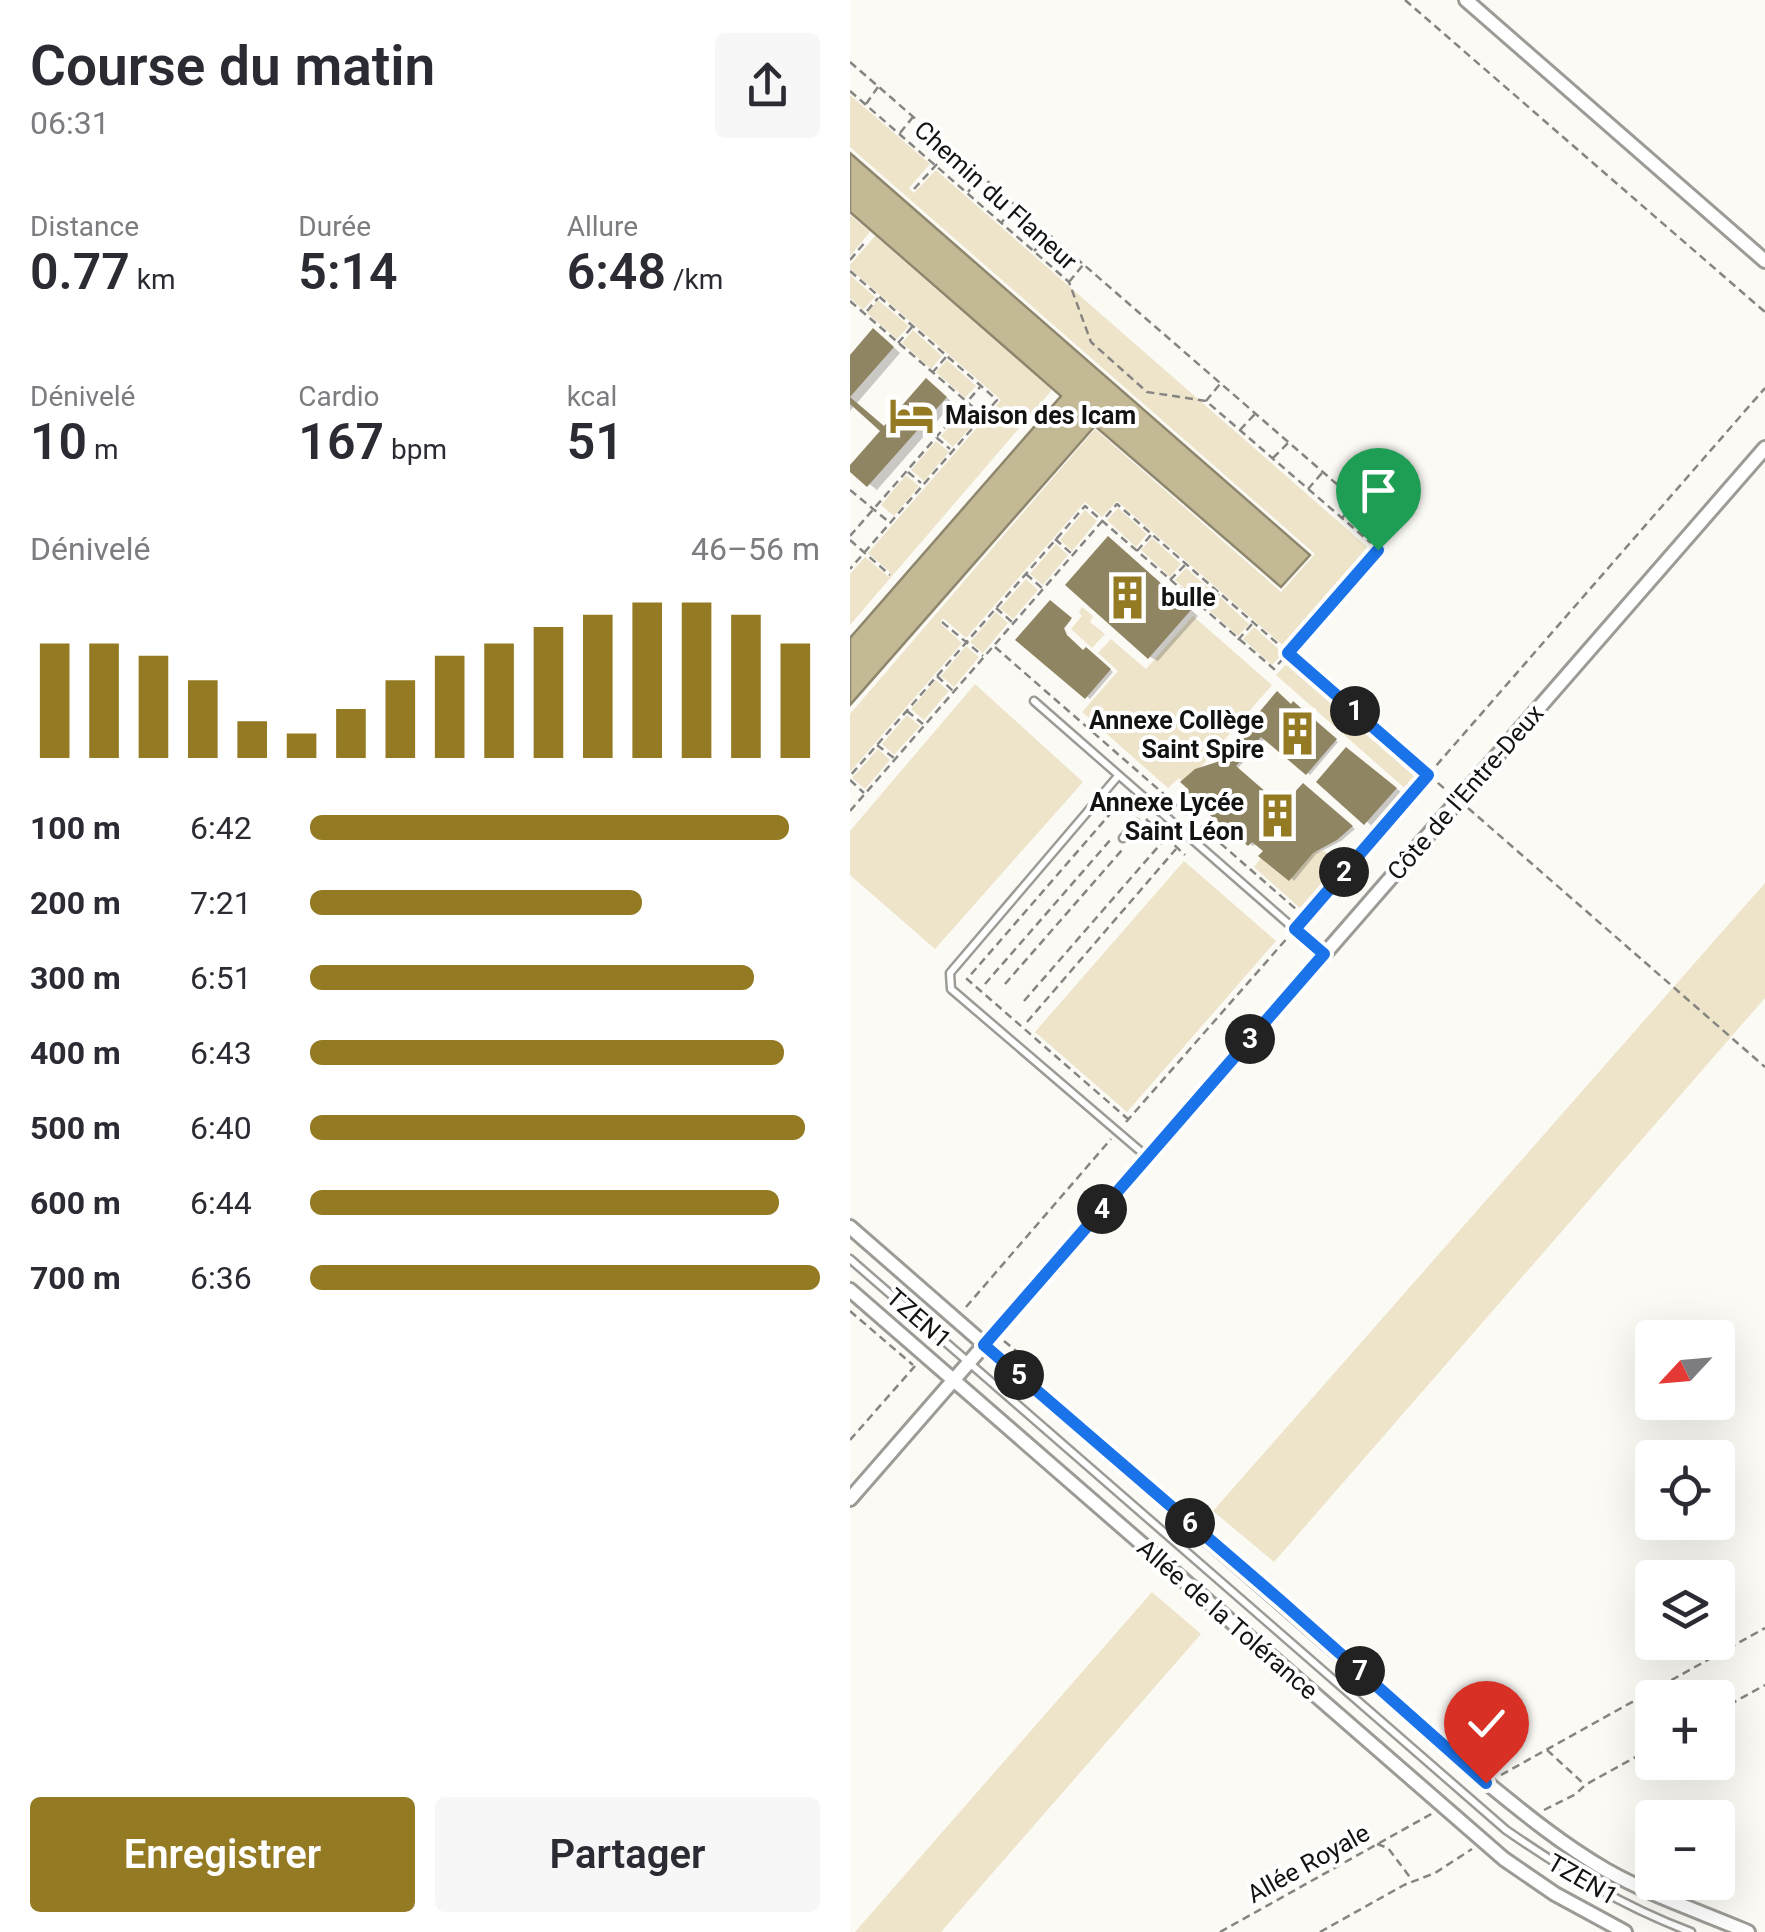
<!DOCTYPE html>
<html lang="fr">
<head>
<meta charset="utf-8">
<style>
	:root { --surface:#fff; --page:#f7f7f7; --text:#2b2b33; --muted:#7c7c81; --accent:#947b23 }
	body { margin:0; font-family:Roboto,sans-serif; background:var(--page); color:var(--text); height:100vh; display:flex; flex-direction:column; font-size:38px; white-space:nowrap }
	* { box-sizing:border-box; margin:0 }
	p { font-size:32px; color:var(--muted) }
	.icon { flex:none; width:55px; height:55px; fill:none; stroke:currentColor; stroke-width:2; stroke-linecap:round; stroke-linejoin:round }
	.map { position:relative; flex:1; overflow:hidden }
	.sheet { display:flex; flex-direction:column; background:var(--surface); width:850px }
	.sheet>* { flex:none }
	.needle { width:65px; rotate:244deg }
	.tools { position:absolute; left:785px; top:1320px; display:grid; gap:20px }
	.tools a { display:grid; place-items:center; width:100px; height:100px; border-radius:10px; background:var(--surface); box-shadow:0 10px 40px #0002; font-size:50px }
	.pin { position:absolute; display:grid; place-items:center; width:85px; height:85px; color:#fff; margin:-102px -42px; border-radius:50% 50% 50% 0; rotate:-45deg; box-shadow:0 0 10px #0007 }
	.pin .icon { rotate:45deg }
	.km { position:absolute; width:50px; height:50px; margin:-25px; border-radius:50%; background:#222; color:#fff; font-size:28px; line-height:50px; text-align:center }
	.round { display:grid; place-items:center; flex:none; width:105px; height:105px; border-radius:10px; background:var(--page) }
	.headline { display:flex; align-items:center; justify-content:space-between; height:170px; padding:0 30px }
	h1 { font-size:55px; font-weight:600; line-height:75px }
	.metrics { display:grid; grid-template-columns:repeat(3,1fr); gap:15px; height:170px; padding:10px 30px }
	.metrics div { display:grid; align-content:center }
	.metrics b { font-size:50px; font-weight:600 }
	.metrics small { font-size:28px; font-weight:400 }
	.metrics p { font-size:28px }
	.chart { height:280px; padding:20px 30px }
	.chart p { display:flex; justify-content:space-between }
	.chart svg { width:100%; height:180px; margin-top:10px; stroke:var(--accent); stroke-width:6 }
	.action { display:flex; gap:20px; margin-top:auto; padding:20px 30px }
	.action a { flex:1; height:115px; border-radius:10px; background:var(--accent); color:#fff; font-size:40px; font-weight:600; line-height:115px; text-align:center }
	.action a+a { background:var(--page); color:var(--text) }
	ul { padding:0 30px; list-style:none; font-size:32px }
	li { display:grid; grid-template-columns:160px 120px 1fr; align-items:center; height:75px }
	li i { height:25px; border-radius:12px; background:var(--accent) }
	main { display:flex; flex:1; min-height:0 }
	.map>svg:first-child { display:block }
	.green { fill:#ede4c9 }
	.water { fill:#c4b995; stroke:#8f876d; stroke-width:2.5 }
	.shadow { fill:#0003 }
	.building { fill:#908563 }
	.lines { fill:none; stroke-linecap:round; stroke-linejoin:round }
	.service-casing { stroke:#9d9b96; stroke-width:11 }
	.minor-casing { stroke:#9d9b96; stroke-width:18 }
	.path { stroke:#868582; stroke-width:2.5; stroke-dasharray:8 5; stroke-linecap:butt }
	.service { stroke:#fff; stroke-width:6 }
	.minor { stroke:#fff; stroke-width:12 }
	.route-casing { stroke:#fff; stroke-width:20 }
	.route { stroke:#1a73e8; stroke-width:12 }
	.labels { text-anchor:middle; stroke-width:8; stroke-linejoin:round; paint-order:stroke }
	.street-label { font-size:25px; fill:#131311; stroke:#fff }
	.poi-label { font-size:25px; font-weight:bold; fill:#131311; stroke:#fff; text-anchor:start }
</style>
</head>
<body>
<main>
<section class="sheet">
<div class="headline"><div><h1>Course du matin</h1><p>06:31</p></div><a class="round"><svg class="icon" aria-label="share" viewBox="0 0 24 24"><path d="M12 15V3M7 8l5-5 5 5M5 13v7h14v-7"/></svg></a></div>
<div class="metrics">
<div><p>Distance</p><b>0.77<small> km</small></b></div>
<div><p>Durée</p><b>5:14</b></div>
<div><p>Allure</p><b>6:48<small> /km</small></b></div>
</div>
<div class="metrics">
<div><p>Dénivelé</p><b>10<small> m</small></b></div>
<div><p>Cardio</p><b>167<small> bpm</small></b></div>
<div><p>kcal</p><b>51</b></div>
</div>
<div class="chart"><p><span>Dénivelé</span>46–56 m</p>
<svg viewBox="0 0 160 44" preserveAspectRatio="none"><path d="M5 44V16M15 44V16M25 44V19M35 44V25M45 44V35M55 44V38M65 44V32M75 44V25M85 44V19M95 44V16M105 44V12M115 44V9M125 44V6M135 44V6M145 44V9M155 44V16"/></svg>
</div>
<ul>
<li><b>100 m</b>6:42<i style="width:94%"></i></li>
<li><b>200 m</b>7:21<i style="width:65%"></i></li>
<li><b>300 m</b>6:51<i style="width:87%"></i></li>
<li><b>400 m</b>6:43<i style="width:93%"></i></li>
<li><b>500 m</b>6:40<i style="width:97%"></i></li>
<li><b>600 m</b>6:44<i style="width:92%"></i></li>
<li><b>700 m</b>6:36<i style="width:100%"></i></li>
</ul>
<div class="action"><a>Enregistrer</a><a>Partager</a></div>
</section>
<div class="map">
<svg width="915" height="1932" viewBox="0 0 915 1932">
	<rect width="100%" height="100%" fill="#fcfaf5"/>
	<path class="green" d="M 0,95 L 80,164 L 59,188 L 64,193 L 86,170 L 522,551 L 437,649 L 267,501 L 252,517 L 235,502 L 116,638 L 93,618 L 90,623 L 112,643 L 0,772 L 0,714 L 245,429 L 431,592 L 465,554 L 0,147 Z
		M 0,215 L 20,232 L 0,256 Z
		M 25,236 L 202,390 L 0,625 L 0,574 L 15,557 L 39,577 L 41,573 L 18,553 L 151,400 L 0,269 L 0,265 Z
		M 0,275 L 25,297 L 13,310 L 0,298 Z
		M 28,300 L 59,326 L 47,339 L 17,313 Z
		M 63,330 L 92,356 L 81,369 L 52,343 Z
		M 97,360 L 126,386 L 115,398 L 86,372 Z
		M 116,407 L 129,418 L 103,447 L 91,436 Z
		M 86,441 L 99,452 L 74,481 L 61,470 Z
		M 56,475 L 69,486 L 44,516 L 31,505 Z
		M 268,508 L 297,534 L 286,547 L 257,520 Z
		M 235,510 L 247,521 L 222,551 L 210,540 Z
		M 302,538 L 331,564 L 320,577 L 291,550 Z
		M 206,544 L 218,555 L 193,585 L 180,574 Z
		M 336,568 L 365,594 L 354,606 L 325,580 Z
		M 176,579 L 188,590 L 163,619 L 150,608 Z
		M 370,597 L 399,624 L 388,636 L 359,610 Z
		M 232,607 L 243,616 L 240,622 L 255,634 L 242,648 L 221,629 L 232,616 L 229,612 Z
		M 146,612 L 158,623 L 133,653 L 120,642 Z
		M 343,616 L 422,685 L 336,784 L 329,778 L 318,788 L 232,712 L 268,671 L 248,653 L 261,639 L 296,669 Z
		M 404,627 L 433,653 L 422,665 L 393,639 Z
		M 116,646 L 129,657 L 104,687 L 91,676 Z
		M 440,660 L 573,775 L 559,792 L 426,675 Z
		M 86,680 L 99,691 L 74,720 L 61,709 Z
		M 125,684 L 233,782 L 85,949 L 0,875 L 0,831 Z
		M 57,715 L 70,726 L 44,755 L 32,744 Z
		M 28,749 L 40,760 L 15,789 L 2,778 Z
		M 474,851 L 491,863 L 452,910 L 404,867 L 411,858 Z
		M 334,861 L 426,941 L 277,1112 L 185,1032 Z
		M 915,883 L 915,998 L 424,1562 L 363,1511 Z
		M 302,1592 L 351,1634 L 91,1932 L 5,1932 Z"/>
	<path class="water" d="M 0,153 L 460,555 L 431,587 L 245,426 L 0,705 L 0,638 L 211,396 L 0,212 Z"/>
	<path class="shadow" d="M 32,336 L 50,353 L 7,403 L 36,428 L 84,386 L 103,403 L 27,490 L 0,469 L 34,430 L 5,405 L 0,411 L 0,359 Z
		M 266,544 L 348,616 L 308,661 L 300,657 Z
		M 200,603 L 221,620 L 214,629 L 217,638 L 236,655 L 242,654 L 263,672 L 240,699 L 169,640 Z
		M 442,706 L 447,706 L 488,742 L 460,775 L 416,737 L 387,769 L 433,808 L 456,788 L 505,829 L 491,841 L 466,854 L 444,881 L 407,843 L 403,846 L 400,844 L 364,764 Z
		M 503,754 L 551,792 L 522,826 L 469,782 Z"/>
	<path class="building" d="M 23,328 L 44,347 L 0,397 L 34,426 L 76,378 L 97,397 L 17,487 L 0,472 L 0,465 L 30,431 L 0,404 L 0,355 Z
		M 258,536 L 341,610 L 298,659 L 215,585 Z
		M 200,600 L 222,618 L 214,628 L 217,635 L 233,650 L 236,647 L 261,669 L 235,699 L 165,640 Z
		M 427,691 L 441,704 L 443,701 L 487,739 L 456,775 L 411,737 L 386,766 L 432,806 L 453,783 L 503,826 L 487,840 L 463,853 L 439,881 L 408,856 L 413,851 L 402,842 L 398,846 L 339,798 L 338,789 L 330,782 L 345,769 L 367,762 Z
		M 496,747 L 547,788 L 514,825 L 466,782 Z"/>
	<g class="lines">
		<defs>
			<path id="service" d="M 184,701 L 473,954
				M 268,776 L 100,973 L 101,989 L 296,1156
				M 273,838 L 286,823
				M 0,1259 L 656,1830 C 717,1872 772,1906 841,1932"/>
			<path id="minor" d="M 616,0 L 915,261
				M 0,1227 L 637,1783 C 675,1814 713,1845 756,1870 C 800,1895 851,1912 898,1932
				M 0,1290 L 654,1859 L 705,1894 L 775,1932
				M 0,1499 L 915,448"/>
		</defs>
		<use href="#service" class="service-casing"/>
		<use href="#minor" class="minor-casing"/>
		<path class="path" d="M 555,0 L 915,312
			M 0,62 L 542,532 L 424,669 L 235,506 L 0,776
			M 0,91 L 219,282 L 241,342 L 297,392 L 356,401 L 528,549
			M 16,104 L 28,87
			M 50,133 L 63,117
			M 64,189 L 100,150
			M 118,192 L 131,176
			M 152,222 L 165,206
			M 184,251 L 200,235
			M 0,260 L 16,241
			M 0,271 L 147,400 L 0,569
			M 219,282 L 233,265
			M 0,301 L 131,414
			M 17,311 L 28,298
			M 48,343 L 62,327
			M 82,373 L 96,357
			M 356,401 L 370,384
			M 390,430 L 405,414
			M 87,438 L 100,449
			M 423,458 L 438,443
			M 58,472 L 71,483
			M 458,489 L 472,473
			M 0,490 L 39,522
			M 492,518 L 506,502
			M 0,536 L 130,387
			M 205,539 L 222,554
			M 0,540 L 40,575
			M 287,551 L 301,535
			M 176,574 L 192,588
			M 320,580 L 335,565
			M 146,608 L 162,622
			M 355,610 L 369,594
			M 92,622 L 133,656
			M 388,640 L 402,624
			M 145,647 L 455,917
			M 87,676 L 103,691
			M 57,711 L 73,724
			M 27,745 L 44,758
			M 0,780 L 14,793
			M 618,808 L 915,1067
			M 0,811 L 267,504 L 596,790
			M 296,819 L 335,855
			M 450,922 L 915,388
			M 135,984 L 262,838
			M 155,984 L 272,850
			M 174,1001 L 314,840
			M 177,1022 L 326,849
			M 279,1120 L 117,979 L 273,799 L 286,811
			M 276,1122 L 439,936
			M 116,1307 L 261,1139
			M 0,1311 L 63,1365
			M 154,1341 L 175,1358
			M 0,1440 L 65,1366
			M 868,1711 L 915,1685
			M 697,1750 L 734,1784
			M 651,1775 L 915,1628
			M 694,1810 L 726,1794 L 735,1785 L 802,1748
			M 527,1844 L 538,1848 L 562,1880
			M 370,1932 L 583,1813
			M 470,1932 L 554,1885 L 585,1873 L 622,1849"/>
		<use href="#service" class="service"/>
		<use href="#minor" class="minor"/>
	</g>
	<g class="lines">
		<defs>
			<path id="route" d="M 528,550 L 438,653 L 578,775 L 445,929 L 474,954 L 134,1345 L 431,1601 L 636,1783"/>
		</defs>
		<use href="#route" class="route-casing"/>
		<use href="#route" class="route"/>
	</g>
	<defs>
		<symbol id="hotel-bare" viewBox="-9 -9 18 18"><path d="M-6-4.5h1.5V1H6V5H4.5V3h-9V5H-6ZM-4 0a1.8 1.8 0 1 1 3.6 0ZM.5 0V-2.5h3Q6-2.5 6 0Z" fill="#947b23" stroke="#fff" stroke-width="2.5" paint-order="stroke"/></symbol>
		<symbol id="building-bare" viewBox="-9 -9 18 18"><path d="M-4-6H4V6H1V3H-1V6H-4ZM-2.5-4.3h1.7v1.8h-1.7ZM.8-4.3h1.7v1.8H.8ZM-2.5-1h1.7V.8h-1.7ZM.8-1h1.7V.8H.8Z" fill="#947b23" stroke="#fff" stroke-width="2.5" paint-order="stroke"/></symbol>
	</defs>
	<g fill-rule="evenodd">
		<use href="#hotel-bare" x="30" y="384" width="63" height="63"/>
		<use href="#building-bare" x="246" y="566" width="63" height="63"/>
		<use href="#building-bare" x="416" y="702" width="63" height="63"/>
		<use href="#building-bare" x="396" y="784" width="63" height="63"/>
	</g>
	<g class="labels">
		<g class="street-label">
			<text transform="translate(146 195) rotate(42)" y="9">Chemin du Flaneur</text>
			<text transform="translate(615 792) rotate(-49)" y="9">Côte de l'Entre-Deux</text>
			<text transform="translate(69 1318) rotate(41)" y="9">TZEN1</text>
			<text transform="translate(378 1619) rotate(41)" y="9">Allée de la Tolérance</text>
			<text transform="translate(458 1863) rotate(-29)" y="9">Allée Royale</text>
			<text transform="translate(733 1879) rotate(30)" y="9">TZEN1</text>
		</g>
		<g class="poi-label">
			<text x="95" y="424">Maison des Icam</text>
			<text x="311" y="606">bulle</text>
			<text x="414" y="729" text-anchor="end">Annexe Collège<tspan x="414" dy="29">Saint Spire</tspan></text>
			<text x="394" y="811" text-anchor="end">Annexe Lycée<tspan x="394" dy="29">Saint Léon</tspan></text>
		</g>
	</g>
</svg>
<div class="tools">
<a><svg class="needle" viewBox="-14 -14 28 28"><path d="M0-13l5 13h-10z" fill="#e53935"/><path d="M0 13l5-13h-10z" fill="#7c7c81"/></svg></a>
<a><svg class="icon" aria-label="locate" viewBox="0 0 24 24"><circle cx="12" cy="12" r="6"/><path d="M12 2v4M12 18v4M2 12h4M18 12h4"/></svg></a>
<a><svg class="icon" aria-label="layers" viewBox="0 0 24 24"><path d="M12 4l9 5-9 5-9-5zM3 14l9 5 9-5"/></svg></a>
<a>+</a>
<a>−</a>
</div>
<div class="pin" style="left:528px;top:550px;background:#1e9e55"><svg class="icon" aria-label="arrive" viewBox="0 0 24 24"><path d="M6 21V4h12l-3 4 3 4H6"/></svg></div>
<div class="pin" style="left:636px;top:1783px;background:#d93025"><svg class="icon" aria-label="check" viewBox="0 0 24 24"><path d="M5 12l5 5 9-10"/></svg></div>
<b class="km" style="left:505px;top:711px">1</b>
<b class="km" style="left:494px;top:872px">2</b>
<b class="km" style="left:400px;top:1039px">3</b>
<b class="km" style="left:252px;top:1209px">4</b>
<b class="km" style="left:169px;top:1375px">5</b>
<b class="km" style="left:340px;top:1523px">6</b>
<b class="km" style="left:510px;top:1671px">7</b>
</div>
</main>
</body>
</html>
